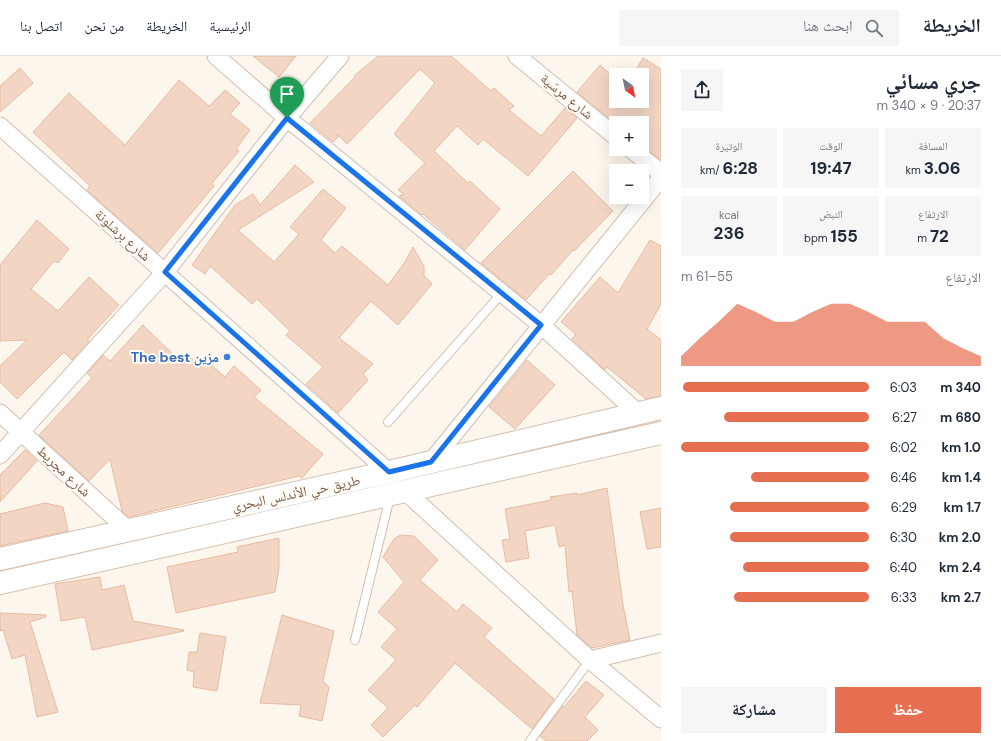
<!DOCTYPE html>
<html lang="ar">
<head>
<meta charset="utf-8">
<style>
	:root { --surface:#fff; --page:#f6f6f7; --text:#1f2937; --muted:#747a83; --line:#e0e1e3; --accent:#e76f51 }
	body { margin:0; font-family:"DM Sans","Noto Naskh Arabic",sans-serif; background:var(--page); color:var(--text); direction:rtl; height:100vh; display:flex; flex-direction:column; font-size:15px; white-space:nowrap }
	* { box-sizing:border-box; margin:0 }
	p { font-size:13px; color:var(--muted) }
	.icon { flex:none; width:22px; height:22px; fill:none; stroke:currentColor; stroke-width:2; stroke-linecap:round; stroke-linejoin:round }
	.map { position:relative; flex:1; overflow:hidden; direction:ltr }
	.side { display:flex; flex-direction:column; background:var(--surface); width:340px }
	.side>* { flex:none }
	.needle { width:26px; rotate:147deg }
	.fabs { position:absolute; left:609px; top:12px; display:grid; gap:8px }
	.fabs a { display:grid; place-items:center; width:40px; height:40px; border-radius:0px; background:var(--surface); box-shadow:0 4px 16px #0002; font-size:20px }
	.pin { position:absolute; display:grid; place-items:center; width:34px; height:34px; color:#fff; margin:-41px -17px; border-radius:50% 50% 50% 0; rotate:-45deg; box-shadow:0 0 4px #0007 }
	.pin .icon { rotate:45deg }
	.round { display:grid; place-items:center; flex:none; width:42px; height:42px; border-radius:0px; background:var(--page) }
	.summary { display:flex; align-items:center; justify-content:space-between; height:68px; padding:0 20px }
	h1 { font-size:22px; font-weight:700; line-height:30px }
	.figures { display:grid; grid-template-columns:repeat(3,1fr); gap:6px; height:68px; padding:4px 20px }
	.figures div { display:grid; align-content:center; border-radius:0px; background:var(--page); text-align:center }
	.figures b { font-size:17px; font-weight:700 }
	.figures small { font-size:11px; font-weight:400 }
	.figures p { font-size:11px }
	.chart { height:112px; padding:8px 20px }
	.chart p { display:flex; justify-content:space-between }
	.chart svg { width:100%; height:72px; margin-top:4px; fill:var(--accent); opacity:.7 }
	.primary-button { display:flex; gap:8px; margin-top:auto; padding:8px 20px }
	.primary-button a { flex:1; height:46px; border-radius:0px; background:var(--accent); color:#fff; font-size:16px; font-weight:700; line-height:46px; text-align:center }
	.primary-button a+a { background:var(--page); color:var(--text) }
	ul { padding:0 20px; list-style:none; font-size:13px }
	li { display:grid; grid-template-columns:64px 48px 1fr; align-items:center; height:30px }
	li i { height:10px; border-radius:5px; background:var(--accent) }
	header { display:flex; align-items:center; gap:24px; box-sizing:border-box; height:56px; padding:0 20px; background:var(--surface); border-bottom:1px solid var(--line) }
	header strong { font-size:19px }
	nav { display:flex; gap:22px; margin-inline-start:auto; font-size:14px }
	.search { width:280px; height:36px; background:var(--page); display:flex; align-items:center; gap:10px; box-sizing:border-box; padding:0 14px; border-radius:0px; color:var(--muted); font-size:15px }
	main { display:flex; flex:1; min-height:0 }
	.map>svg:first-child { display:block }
	.building { fill:#f3d5c3; stroke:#e6bba3 }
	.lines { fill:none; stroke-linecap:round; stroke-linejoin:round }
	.lane-casing { stroke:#d1beb0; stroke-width:10 }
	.street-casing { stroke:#d1beb0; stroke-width:19 }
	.secondary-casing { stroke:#d6c0b0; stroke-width:24 }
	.lane { stroke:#fff; stroke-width:8 }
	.street { stroke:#fff; stroke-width:17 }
	.secondary { stroke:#fff; stroke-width:22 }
	.route-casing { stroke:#fff; stroke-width:8 }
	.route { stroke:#1a73e8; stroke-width:5 }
	.shop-dot { fill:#3f7fe0; stroke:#fffaf3; stroke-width:1.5 }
	.labels { text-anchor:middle; stroke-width:4; stroke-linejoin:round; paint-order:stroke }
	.street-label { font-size:14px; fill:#7a5c4d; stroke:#fffaf3 }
	.shop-label { font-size:14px; font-weight:bold; fill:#366cbe; stroke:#fffaf3; text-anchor:end }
</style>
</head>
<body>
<header>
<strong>الخريطة</strong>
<div class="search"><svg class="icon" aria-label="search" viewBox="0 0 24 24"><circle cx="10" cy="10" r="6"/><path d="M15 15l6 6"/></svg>ابحث هنا</div>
<nav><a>الرئيسية</a><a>الخريطة</a><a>من نحن</a><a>اتصل بنا</a></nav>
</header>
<main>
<section class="side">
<div class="summary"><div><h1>جري مسائي</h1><p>20:37 · 9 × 340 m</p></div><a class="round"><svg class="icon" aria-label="share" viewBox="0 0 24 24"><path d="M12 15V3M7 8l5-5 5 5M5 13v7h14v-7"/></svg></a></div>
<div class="figures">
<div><p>المسافة</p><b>3.06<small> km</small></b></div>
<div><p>الوقت</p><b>19:47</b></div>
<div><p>الوتيرة</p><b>6:28<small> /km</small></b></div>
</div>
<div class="figures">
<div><p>الارتفاع</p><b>72<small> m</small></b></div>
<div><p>النبض</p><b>155<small> bpm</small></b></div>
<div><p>kcal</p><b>236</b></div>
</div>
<div class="chart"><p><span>الارتفاع</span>55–61 m</p>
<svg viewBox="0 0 160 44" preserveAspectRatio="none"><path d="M0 44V38L10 27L20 17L30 6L40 11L50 17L60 17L70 11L80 6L90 6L100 11L110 17L120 17L130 17L140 27L150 33L160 38V44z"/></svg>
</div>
<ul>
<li><b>340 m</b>6:03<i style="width:99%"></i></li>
<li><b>680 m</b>6:27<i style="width:77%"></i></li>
<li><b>1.0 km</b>6:02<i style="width:100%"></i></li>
<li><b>1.4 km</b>6:46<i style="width:63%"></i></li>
<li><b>1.7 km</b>6:29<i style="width:74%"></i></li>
<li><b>2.0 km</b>6:30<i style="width:74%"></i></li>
<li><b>2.4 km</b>6:40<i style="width:67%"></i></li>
<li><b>2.7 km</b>6:33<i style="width:72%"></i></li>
</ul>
<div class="primary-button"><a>حفظ</a><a>مشاركة</a></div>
</section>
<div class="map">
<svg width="661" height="685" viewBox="0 0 661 685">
	<rect width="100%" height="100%" fill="#fdf6ec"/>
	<path class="building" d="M 253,0 L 296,0 L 279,21 Z
		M 378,0 L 451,0 L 491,35 L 494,32 L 514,50 L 509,54 L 541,80 L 565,52 L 577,62 L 528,120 L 483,83 L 478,89 L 457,70 L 434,95 L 468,127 L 470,125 L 500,153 L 465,194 L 423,158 L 422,159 L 399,140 L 404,138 L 398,134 L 425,107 L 394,78 L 435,27 L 420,13 L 347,88 L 337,78 L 338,81 L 333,86 L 310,67 L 355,21 L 354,20 Z
		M 643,2 L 661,13 L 661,104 L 642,89 L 642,67 L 616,67 L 616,68 L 577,36 L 600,9 L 616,23 L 616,45 L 642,45 L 642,19 L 633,19 Z
		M 20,12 L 33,27 L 0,56 L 0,30 Z
		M 179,24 L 209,50 L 225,34 L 240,47 L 230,58 L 250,74 L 236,93 L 239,95 L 212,127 L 214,130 L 158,197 L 87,134 L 90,130 L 33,76 L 69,37 L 125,89 Z
		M 295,109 L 314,126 L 238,174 L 274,206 L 299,178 L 290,171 L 323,133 L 346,152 L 321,184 L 335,197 L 342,190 L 388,229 L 405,206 L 413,191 L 424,210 L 424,219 L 432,228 L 398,269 L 371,245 L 339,282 L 373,308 L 363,318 L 368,324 L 338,357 L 306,328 L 323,311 L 286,279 L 290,275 L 257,243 L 252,248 L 210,210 L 205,218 L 192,209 L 235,149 L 253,138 L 260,149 Z
		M 573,115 L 613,155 L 574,195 L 573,194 L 551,219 L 549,218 L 526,244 L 481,207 Z
		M 37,164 L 69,193 L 58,207 L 54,205 L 31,233 L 58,255 L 89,221 L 119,249 L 87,284 L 89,285 L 72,304 L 64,296 L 17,343 L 0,326 L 0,310 L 27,284 L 0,285 L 0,209 Z
		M 650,184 L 661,190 L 661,248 L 647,273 L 661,284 L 661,340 L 646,343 L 607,311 L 605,314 L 572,283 L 576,278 L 561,266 L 600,221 L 618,237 Z
		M 143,269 L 183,308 L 189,300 L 201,311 L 207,305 L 225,321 L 234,310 L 261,334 L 254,341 L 323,398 L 302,422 L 299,420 L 129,461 L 122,455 L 110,403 L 89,425 L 39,379 L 92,322 L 87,317 L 103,299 L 110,305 Z
		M 527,304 L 555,329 L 515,373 L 489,351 Z
		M 25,394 L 37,405 L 0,446 L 0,419 Z
		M 607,432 L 623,549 L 630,584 L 592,592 L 577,579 L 572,535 L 569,536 L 565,489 L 559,491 L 555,469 L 525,475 L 529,502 L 506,506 L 502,484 L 510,483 L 505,453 L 551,444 L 550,441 L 577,437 L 577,439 Z
		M 45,447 L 63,451 L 68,475 L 0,490 L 0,458 Z
		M 661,452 L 661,491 L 647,493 L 640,456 Z
		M 400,479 L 414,480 L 438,504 L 420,524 L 457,556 L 463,548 L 492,572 L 484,581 L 554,643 L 532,673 L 455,607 L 417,651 L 415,649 L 383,681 L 371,669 L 388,652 L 368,634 L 396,604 L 381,591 L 397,573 L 378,556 L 404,526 L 383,501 L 394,483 Z
		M 279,482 L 279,511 L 275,536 L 176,557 L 167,511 L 238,496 L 237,491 Z
		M 100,521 L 102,534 L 124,529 L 133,565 L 184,574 L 184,575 L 92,594 L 85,561 L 61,565 L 55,528 Z
		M 0,557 L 46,559 L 46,561 L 30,566 L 58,656 L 37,661 L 25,599 L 12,603 L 3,574 L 0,575 Z
		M 282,559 L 334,575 L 323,625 L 329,631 L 322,665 L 299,660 L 301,649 L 260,647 Z
		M 200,577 L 226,581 L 217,635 L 193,631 L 194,616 L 187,614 L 189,596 L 197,596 Z
		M 586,625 L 604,639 L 585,661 L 598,674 L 587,685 L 546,685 L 540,680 L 563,650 L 564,651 Z"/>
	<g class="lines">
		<defs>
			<path id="lane" d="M 388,366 L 502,237
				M 355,584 L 390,441
				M 530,685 L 590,604"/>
			<path id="street" d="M 216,0 L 287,62 L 541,269 L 639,358
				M 517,0 L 616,81
				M 0,70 L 389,416
				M 631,93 L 661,117
				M 0,357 L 128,474
				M 0,399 L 165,216 L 287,62 L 340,0
				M 431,406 L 661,122
				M 405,435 L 590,604 L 661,663
				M 590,604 L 661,587"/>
			<path id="secondary" d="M 0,503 L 389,416 L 661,352
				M 0,527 L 661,377"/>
		</defs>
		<use href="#lane" class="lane-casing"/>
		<use href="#street" class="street-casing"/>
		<use href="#secondary" class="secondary-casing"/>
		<use href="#lane" class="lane"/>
		<use href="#street" class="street"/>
		<use href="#secondary" class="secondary"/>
	</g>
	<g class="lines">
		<defs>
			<path id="route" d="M 287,62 L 541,269 L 431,406 L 389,416 L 165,216 Z"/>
		</defs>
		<use href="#route" class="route-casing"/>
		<use href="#route" class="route"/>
	</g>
	<circle class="shop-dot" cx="227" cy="301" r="4"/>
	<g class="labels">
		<g class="street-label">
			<text transform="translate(567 40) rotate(39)" y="5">شارع مرسّية</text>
			<text transform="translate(123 179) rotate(42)" y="5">شارع برشلونة</text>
			<text transform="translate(64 415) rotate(43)" y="5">شارع مجريط</text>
			<text transform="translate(296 437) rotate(-12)" y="5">طريق حي الأندلس البحري</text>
		</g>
		<g class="shop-label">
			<text x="219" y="306">The best مزين</text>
		</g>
	</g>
</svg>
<div class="fabs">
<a><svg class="needle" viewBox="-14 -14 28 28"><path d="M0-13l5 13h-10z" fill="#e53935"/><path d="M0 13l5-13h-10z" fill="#747a83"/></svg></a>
<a>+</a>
<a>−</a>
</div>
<div class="pin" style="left:287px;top:62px;background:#1e9e55"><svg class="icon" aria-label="arrive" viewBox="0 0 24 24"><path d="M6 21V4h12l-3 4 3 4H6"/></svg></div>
</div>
</main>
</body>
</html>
